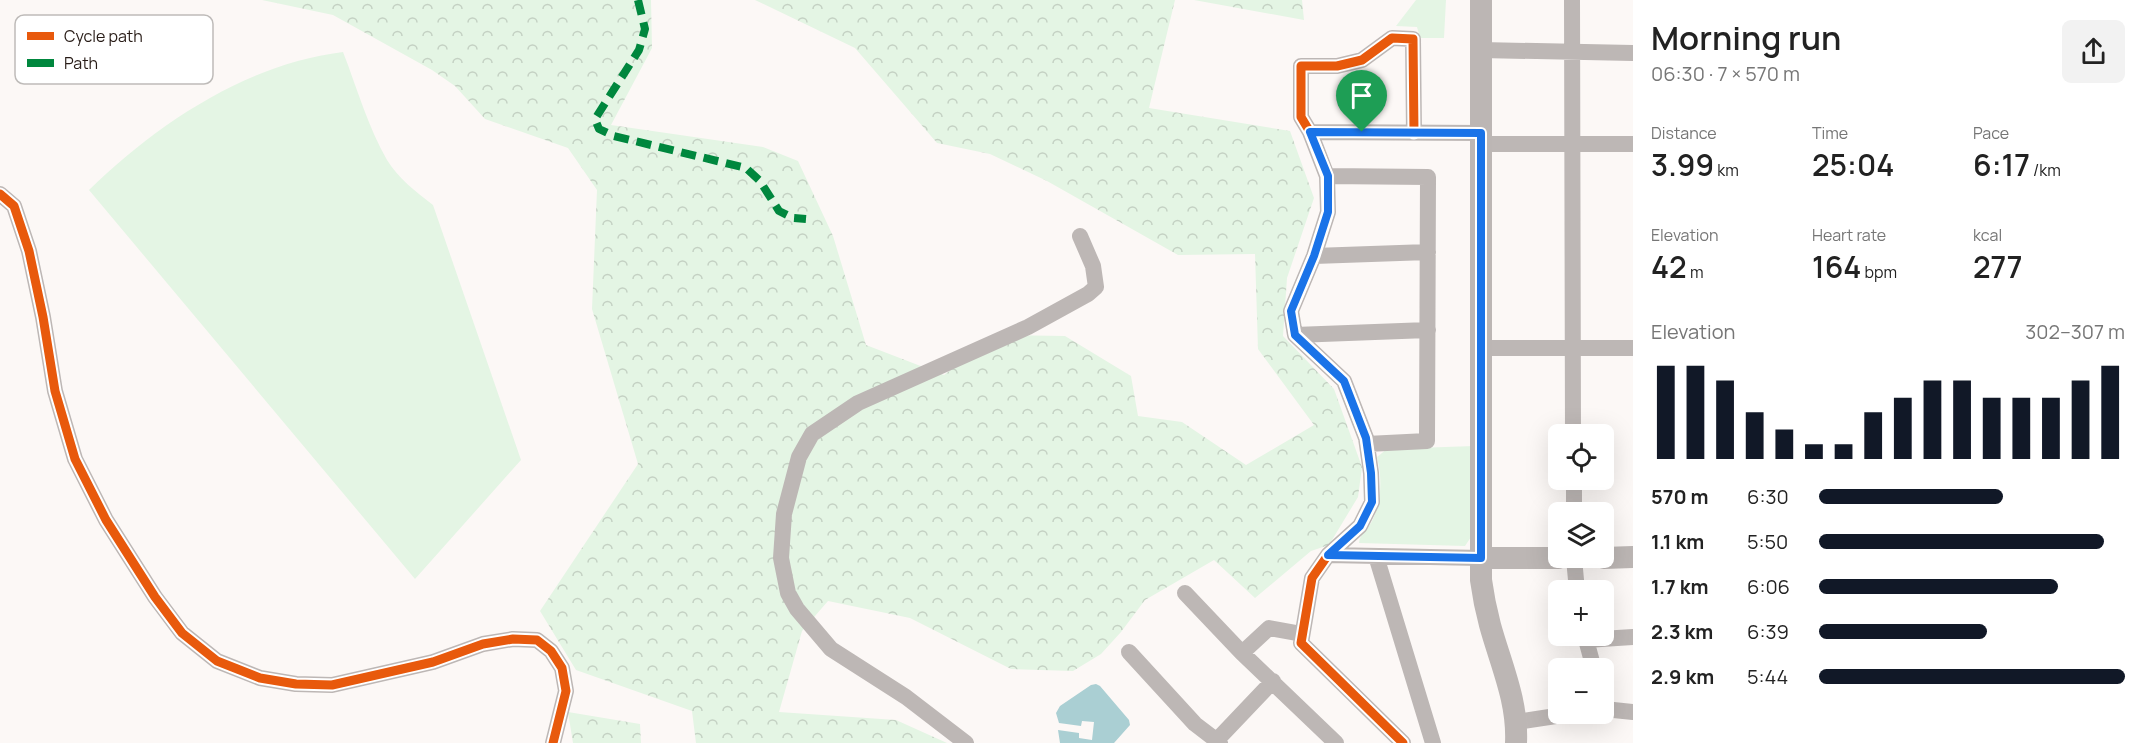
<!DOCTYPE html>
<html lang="en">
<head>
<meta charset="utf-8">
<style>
	:root { --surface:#fff; --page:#f2f2f2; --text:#222; --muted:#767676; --accent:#111827 }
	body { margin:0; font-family:Manrope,sans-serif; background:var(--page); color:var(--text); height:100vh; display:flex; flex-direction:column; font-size:22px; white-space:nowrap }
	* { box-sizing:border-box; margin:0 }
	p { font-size:20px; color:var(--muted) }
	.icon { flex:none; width:33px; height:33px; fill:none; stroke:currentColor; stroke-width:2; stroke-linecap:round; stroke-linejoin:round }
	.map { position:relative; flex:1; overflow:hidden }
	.side { display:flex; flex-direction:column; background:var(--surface); width:510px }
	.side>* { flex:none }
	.controls { position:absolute; left:1548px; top:424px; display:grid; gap:12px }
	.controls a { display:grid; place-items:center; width:66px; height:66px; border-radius:9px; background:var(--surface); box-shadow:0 6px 24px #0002; font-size:30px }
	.pin { position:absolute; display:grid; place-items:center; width:51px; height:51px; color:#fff; margin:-62px -26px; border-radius:50% 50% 50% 0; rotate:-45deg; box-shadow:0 0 6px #0007 }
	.pin .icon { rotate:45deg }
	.round { display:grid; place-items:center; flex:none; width:63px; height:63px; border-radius:9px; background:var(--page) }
	.headline { display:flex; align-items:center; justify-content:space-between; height:102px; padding:0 18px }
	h1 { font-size:33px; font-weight:600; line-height:45px }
	.stats { display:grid; grid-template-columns:repeat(3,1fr); gap:9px; height:102px; padding:6px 18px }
	.stats div { display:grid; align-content:center }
	.stats b { font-size:30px; font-weight:600 }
	.stats small { font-size:16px; font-weight:400 }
	.stats p { font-size:16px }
	.chart { height:168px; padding:12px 18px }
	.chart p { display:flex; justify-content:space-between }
	.chart svg { width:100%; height:108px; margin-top:6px; stroke:var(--accent); stroke-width:6 }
	ul { padding:0 18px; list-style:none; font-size:20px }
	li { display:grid; grid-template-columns:96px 72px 1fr; align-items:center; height:45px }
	li i { height:15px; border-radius:8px; background:var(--accent) }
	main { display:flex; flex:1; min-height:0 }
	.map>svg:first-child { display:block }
	.green { fill:#e4f5e4 }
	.forest { fill:url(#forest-crowns) }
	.water { fill:#aacfd3 }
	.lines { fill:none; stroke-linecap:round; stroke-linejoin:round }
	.street { stroke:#bdb7b5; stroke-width:16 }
	.secondary { stroke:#bcb6b4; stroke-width:22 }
	.quiet { stroke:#00873e; stroke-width:8; stroke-dasharray:15 8; stroke-linecap:butt }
	.cycleway-casing { stroke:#fff; stroke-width:13 }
	.cycleway { stroke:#e8590c; stroke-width:9 }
	.route-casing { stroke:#fff; stroke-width:12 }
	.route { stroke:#1a73e8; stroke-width:8 }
	.key { fill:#fff; stroke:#bebbb9; stroke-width:1.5 }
	.key-label { font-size:16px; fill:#271b16 }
</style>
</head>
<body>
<main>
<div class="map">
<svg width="1633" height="743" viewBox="0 0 1633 743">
	<defs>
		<pattern id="forest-crowns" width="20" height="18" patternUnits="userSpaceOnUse" patternTransform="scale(1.5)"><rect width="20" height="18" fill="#e4f5e4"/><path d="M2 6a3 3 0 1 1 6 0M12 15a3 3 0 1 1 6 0" fill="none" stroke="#c4d1c3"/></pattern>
	</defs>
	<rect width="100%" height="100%" fill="#fcf8f6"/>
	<path class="green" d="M 1416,0 L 1446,0 L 1444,38 L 1420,38 L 1417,27 L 1396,26 Z
		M 343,52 C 357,88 368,127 387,160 C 398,178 416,192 433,205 L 521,460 L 415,579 L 89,190 C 157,124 246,64 343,52 Z
		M 1474,446 L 1473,534 L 1465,546 L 1359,543 C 1360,532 1369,529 1373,519 C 1382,498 1382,478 1377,457 L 1387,449 Z"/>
	<path class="forest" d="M 262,0 L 651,0 L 652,48 L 611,125 L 763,147 L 798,161 L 833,236 L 866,345 L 944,375 L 997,335 L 1065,336 L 1131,376 L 1138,416 L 1182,422 L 1246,465 L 1314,425 L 1258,349 L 1255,254 L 1178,255 L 1047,181 L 990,154 L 937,143 L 855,48 L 755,0 L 1175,0 L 1149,108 L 1290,131 L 1314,198 L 1287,278 L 1283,336 L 1334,389 L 1362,467 L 1358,497 L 1329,545 L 1311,551 L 1255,598 L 1214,560 L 1145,600 L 1121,632 L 1101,654 L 1073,671 L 1011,669 L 910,618 L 828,601 L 802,631 L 779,712 L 896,720 L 947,743 L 696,743 L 692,711 L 576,670 L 540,611 L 638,464 L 592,309 L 597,190 L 568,148 L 485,119 L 455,86 L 432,70 L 333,15 Z
		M 1194,0 L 1302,0 L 1304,20 Z
		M 568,712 L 640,724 L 641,743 L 573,743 Z"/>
	<path class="water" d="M 1096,684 L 1100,686 L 1129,720 L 1130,725 L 1114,743 L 1060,743 L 1058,730 L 1079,733 L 1079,738 L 1092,740 L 1094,722 L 1082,721 L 1081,726 L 1059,723 L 1056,713 L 1060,706 L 1091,685 Z"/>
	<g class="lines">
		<path class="street" d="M 1572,0 L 1573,435
			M 1481,50 L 1633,53
			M 1310,132 L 1481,133
			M 1481,144 L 1633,144
			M 1327,176 L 1428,177 L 1427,441 L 1367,444
			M 0,194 L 14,206 L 29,251 L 43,317 L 55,391 L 75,459 L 106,520 L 155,597 L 182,633 L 217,661 L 260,678 L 296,684 L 332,685 L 433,662 L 483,644 L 513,639 L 537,640 L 551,651 L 562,668 L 566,691 L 553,743
			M 1314,256 L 1428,252
			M 1295,335 L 1428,330
			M 1481,348 L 1633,348
			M 1574,480 L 1574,513
			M 1328,555 L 1481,558
			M 1376,556 L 1433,743
			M 1574,558 L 1577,591
			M 1185,593 L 1242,653 L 1336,743
			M 1585,636 L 1594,669
			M 1586,640 L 1633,637
			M 1129,652 L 1195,724 L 1220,743
			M 1242,653 L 1269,628 L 1302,634
			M 1604,709 L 1633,712
			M 1517,722 L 1569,714
			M 1216,741 L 1273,681
			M 966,743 L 906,697 L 831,649 L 797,609 L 788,593 L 781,558 L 784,514 L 799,457 L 812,434 L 858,403 L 1028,327 L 1088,294 L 1096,287 L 1093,266 L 1080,236
			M 1403,743 L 1301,643 L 1312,578 L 1328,555 L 1360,526 L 1372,502 L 1371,473 L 1366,438 L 1344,381 L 1295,335 L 1291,311 L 1314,256 L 1328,212 L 1327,176 L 1310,132 L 1301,117 L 1301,66 L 1337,66 L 1362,60 L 1392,38 L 1413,39 L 1414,133"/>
		<path class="secondary" d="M 1481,0 L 1481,580 C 1483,595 1486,610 1490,625 C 1501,665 1518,701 1516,743
			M 1481,558 L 1558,558
			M 1604,558 L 1633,557"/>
		<path class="quiet" d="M 638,0 L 645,29 L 639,50 L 595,119 L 599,129 L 614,136 L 746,168 L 760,181 L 779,211 L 793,218 L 806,219"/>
		<defs>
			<path id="cycleway" d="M 0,194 L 14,206 L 29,251 L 43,317 L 55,391 L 75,459 L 106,520 L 155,597 L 182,633 L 217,661 L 260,678 L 296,684 L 332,685 L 433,662 L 483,644 L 513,639 L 537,640 L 551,651 L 562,668 L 566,691 L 553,743
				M 1403,743 L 1301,643 L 1312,578 L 1328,555 L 1360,526 L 1372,502 L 1371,473 L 1366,438 L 1344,381 L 1295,335 L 1291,311 L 1314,256 L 1328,212 L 1327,176 L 1310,132 L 1301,117 L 1301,66 L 1337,66 L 1362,60 L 1392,38 L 1413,39 L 1414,133"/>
		</defs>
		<use href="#cycleway" class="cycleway-casing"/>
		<use href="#cycleway" class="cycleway"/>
	</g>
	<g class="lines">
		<defs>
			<path id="route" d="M 1310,132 L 1481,133 L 1481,558 L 1328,555 L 1360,526 L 1372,502 L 1371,473 L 1366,438 L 1344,381 L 1295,335 L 1291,311 L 1314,256 L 1328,212 L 1328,176 Z"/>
		</defs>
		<use href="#route" class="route-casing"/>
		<use href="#route" class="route"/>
	</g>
	<rect x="15" y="15" width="198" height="69" rx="9" class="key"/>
	<rect x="27" y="32" width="27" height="8" fill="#e8590c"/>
	<rect x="27" y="59" width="27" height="8" fill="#00873e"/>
	<g class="key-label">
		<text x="64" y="42">Cycle path</text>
		<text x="64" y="69">Path</text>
	</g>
</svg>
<div class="controls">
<a><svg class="icon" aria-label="locate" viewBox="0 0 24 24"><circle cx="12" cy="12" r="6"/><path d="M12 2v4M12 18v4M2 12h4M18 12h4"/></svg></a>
<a><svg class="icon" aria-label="layers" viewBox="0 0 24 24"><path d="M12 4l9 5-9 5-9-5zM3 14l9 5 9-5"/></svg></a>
<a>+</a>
<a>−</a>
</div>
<div class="pin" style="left:1362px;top:132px;background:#1e9e55"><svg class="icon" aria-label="arrive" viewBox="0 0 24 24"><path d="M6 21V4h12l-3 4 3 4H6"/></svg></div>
</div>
<section class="side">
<div class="headline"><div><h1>Morning run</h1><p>06:30 · 7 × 570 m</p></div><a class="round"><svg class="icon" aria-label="share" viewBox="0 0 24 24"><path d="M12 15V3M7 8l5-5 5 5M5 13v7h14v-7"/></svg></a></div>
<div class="stats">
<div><p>Distance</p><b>3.99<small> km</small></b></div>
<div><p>Time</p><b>25:04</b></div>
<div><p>Pace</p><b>6:17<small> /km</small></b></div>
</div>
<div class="stats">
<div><p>Elevation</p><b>42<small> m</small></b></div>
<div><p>Heart rate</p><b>164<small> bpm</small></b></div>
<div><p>kcal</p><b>277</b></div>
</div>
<div class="chart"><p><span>Elevation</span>302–307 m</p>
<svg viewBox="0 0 160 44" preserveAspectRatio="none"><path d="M5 44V6M15 44V6M25 44V12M35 44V25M45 44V32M55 44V38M65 44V38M75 44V25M85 44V19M95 44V12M105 44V12M115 44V19M125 44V19M135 44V19M145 44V12M155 44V6"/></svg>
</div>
<ul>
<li><b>570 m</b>6:30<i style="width:60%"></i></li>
<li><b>1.1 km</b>5:50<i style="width:93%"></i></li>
<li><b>1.7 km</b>6:06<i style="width:78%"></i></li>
<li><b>2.3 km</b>6:39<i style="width:55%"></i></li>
<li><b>2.9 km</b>5:44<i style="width:100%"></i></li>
</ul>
</section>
</main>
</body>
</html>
